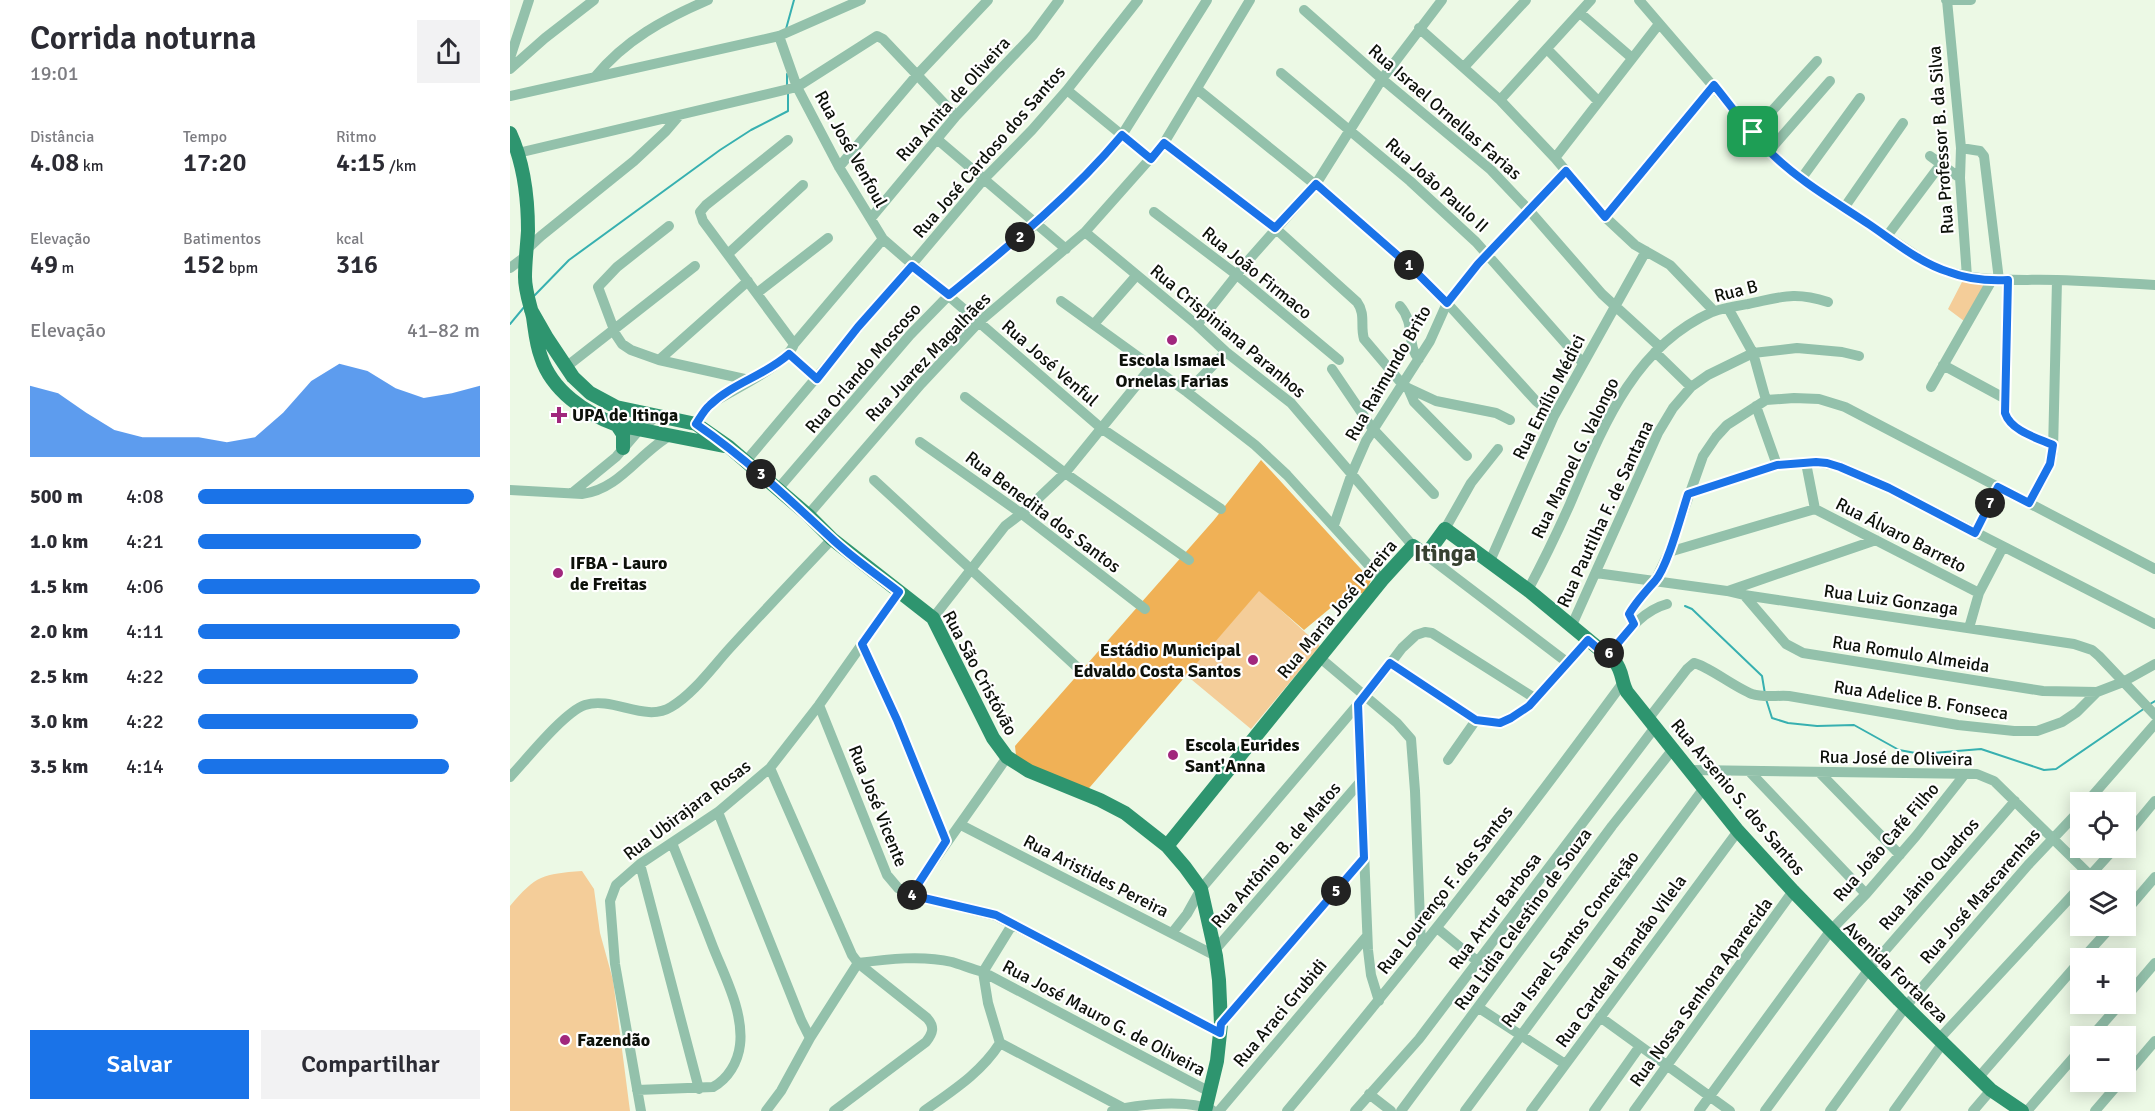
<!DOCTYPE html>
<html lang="pt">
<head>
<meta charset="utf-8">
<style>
	:root { --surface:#fff; --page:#f2f2f3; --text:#2b2b33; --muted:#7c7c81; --accent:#1a73e8 }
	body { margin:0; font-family:Signika,sans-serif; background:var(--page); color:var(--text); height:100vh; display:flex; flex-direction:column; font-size:22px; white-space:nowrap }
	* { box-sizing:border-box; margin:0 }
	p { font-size:20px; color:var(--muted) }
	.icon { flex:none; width:33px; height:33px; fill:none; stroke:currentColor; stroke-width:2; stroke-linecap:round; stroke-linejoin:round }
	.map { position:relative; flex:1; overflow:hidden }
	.details { display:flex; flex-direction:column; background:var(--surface); width:510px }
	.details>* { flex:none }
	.controls { position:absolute; left:1560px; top:792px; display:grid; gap:12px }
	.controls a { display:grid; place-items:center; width:66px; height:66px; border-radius:0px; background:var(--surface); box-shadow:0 3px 15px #0003; font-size:30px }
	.pin { position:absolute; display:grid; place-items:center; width:51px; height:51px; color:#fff; margin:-26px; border-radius:12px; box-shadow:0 3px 9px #0006 }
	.km { position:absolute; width:30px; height:30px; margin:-15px; border-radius:50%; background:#222; color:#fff; font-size:16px; line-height:30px; text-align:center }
	.round { display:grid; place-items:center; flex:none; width:63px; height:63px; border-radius:0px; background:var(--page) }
	.overview { display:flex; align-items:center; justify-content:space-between; height:102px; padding:0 30px }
	h1 { font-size:33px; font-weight:600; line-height:45px }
	.stats { display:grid; grid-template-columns:repeat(3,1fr); gap:9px; height:102px; padding:6px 30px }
	.stats div { display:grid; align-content:center }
	.stats b { font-size:26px; font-weight:600 }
	.stats small { font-size:16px; font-weight:400 }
	.stats p { font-size:16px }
	.chart { height:168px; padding:12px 30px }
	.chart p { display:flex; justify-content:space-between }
	.chart svg { width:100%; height:108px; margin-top:6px; fill:var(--accent); opacity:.7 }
	.primary-button { display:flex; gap:12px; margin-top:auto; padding:12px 30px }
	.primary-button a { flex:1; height:69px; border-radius:0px; background:var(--accent); color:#fff; font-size:24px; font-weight:600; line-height:69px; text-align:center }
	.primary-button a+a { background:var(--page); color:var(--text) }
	ul { padding:0 30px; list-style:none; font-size:20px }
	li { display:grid; grid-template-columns:96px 72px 1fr; align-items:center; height:45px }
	li i { height:15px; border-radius:8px; background:var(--accent) }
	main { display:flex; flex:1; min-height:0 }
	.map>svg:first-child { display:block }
	.green { fill:#f4cd99 }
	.forest { fill:#f0b156 }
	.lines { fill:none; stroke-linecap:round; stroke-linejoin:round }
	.stream { stroke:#37b0b0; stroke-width:2 }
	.minor { stroke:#93c1ab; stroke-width:10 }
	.major { stroke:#2e956f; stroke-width:14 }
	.route-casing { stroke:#fff; stroke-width:12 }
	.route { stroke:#1a73e8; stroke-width:8 }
	.poi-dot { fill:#a1277d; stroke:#fff; stroke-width:2 }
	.labels { text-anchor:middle; stroke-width:4.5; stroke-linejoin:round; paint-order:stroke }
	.street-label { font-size:18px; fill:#0d110a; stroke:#fff }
	.poi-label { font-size:18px; font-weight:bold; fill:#0d110a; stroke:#fff; text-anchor:start }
	.district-label { font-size:24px; font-weight:bold; fill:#374131; stroke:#fff }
</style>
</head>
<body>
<main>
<section class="details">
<div class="overview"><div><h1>Corrida noturna</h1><p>19:01</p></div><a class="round"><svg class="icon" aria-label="share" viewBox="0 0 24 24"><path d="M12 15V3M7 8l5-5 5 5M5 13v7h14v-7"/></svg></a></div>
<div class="stats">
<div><p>Distância</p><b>4.08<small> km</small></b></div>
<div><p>Tempo</p><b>17:20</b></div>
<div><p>Ritmo</p><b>4:15<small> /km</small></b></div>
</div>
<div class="stats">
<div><p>Elevação</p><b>49<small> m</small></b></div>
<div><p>Batimentos</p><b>152<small> bpm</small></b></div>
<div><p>kcal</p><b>316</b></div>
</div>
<div class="chart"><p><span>Elevação</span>41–82 m</p>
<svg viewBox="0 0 160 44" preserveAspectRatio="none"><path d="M0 44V15L10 18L20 26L30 33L40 36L50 36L60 36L70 38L80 36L90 26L100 13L110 6L120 9L130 16L140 20L150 18L160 15V44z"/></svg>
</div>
<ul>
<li><b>500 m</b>4:08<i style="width:98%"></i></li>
<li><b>1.0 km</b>4:21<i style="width:79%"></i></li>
<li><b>1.5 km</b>4:06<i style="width:100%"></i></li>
<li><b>2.0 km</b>4:11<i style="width:93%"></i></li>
<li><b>2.5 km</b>4:22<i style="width:78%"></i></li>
<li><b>3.0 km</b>4:22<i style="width:78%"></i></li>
<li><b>3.5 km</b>4:14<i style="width:89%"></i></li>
</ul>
<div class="primary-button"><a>Salvar</a><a>Compartilhar</a></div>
</section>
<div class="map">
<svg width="1645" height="1111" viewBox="0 0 1645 1111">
	<rect width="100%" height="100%" fill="#ecf9e5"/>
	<path class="green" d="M 1453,280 L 1476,284 L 1454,321 L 1438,309 Z
		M 749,590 L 810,646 L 741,729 L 676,675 Z
		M 72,871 L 84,889 L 90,933 L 103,980 L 120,1111 L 0,1111 L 0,906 C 26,875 33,874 72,871 Z"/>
	<path class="forest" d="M 751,460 L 861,580 L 855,594 L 841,591 L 794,630 L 749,591 L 574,794 L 507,765 L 505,746 L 704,520 Z"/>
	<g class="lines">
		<path class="stream" d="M 276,29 L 284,0
			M 277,74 L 277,86
			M 23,297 L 59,260 L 210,150 L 241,130 L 278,111 L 278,92
			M 0,324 L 15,306
			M 1175,606 L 1182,609 L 1252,676 L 1255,694
			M 1256,699 L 1262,718 L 1278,723 L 1307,726 L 1344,725 L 1389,750 L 1411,754 L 1471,749 L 1534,770 L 1546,769 L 1635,708
			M 1640,704 L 1645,701"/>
		<path class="minor" d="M 1129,0 L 1259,151 L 1291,179 L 1419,264 C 1460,284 1504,279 1547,280 C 1580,281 1613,283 1645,285
			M 1436,0 L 1461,0
			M 1437,0 L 1451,148 L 1450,178 L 1457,277
			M 794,10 L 872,79 L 981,170 L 1018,209 L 1092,294 L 1150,347
			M 1070,13 L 1122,58
			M 909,28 L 990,100 L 1045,158 L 1095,217 L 1125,245 L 1160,265 L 1204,311
			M 269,36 L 287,87 L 329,167 L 373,239 L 591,428 L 711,509
			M 1037,49 L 1088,101
			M 0,58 L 19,0
			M 954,67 L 1016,0
			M 0,69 L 35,38 L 84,0
			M 771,73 L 900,181 L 966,242 L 1072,362
			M 85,77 C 115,40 154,19 198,0
			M 687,89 L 834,208 L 902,268 L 937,303 L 1026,401 L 1044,416
			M 557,90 L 641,159
			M 0,96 L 269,36 L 351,0
			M 990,100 L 1081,0
			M 1243,132 L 1307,61
			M 278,140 L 196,205 L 190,212 L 193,221 L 284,344
			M 428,140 L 556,249
			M 654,143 L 765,228 L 847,302 C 856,314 850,326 854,339 L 893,385 L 898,388 L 926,401 L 986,413 L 1000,420
			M 1451,148 L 1470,151 L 1474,156 L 1489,280
			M 1259,151 L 1320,81
			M 8,153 L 287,87 L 367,36 L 373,39 L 446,116
			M 1420,156 L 1450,178
			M 1045,158 L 1149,24
			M 329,167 L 407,75 L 478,0
			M 1291,179 L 1350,98
			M 1334,208 L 1393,123
			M 644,212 L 727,275 L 829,360
			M 1095,217 L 1204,85
			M 361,218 L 446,116 L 523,35 L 549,0
			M 159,226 L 107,267 L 88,287 L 106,335 L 112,344 L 121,350 L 149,360 L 239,380
			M 575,232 L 687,325 L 716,352 L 781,403 L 903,546
			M 1377,236 L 1431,164
			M 16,250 L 31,236 L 124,161 L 156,131 L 168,117
			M 219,253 L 293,185
			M 0,268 L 16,256
			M 1498,280 L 1495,413 C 1501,431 1527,438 1543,445
			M 247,293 L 318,238
			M 551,301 L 677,392 L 745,445 L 777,475 L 872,580
			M 890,306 C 906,324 896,346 909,359
			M 1218,308 L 1243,353 L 1256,400
			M 584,324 L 626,276
			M 687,325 L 736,263 L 806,184 L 872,79 L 932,0
			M 1145,352 L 1181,387
			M 279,354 L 307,379
			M 149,360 L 238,281
			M 1433,365 L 1494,398
			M 56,367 L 185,266
			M 822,369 L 862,428 L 924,494
			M 1421,387 L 1482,280
			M 898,388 L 904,402 L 957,456
			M 677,392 L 716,352
			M 455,397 L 555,473 L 679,560
			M 1246,406 L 1267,465
			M 186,424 L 198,406 L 204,402 C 226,388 276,366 284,344 L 373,239
			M 410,442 L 512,514 L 635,609
			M 236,461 L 474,179 L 522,130 L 557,90 L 628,0
			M 1296,463 L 1305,509
			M 364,480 L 568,668
			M 268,489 L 400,335 L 439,295 L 526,224 L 597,153 L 612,135 L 697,0
			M 0,490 L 72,494 C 109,490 130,452 161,435
			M 62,493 L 106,457 L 130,429 L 147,416
			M 1178,494 L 1267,465 L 1307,462 L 1331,467 L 1379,488 L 1645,624
			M 1519,503 L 1540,464 L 1543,451 L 1547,280
			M 298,515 L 411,384 L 469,322 L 575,232 L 654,143 L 740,0
			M 824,525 L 842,473 L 856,441 L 920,341 L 937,303 L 968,265 L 1056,171
			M 935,529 L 961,483 L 988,449
			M 1465,533 L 1488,487
			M 1159,552 L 1305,509 L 1469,593
			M 916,555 L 1058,663
			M 980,561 L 1044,416 L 1136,251
			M 1086,573 L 1217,591 L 1234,595 L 1564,644 L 1582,650 L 1589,656 L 1645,715
			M 1018,590 C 1033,562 1047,533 1060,504 C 1092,429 1122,348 1202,312 C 1213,308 1226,306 1238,304 C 1272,297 1284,291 1318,302
			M 1218,591 L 1366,540
			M 1234,595 L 1276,644 L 1293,653 L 1533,691 L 1587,692
			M 423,618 L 495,526 L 516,510 L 555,473 L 642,366
			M 1124,624 L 1119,614 L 1138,587 L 1145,581 L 1159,552 L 1193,456 L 1206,437 L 1217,425 L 1256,400 L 1284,398 L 1309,399 L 1335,407 L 1645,569
			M 1062,625 L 1148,433 L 1163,408 L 1181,387 L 1198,375 L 1243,353 L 1287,348 L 1332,352 L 1349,356
			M 1459,628 L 1469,593 L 1493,547
			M 352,644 L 387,720 L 436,841
			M 1097,655 C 1114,636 1131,611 1157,604
			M 809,657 L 887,723 L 901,739 L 905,791 L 911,947
			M 880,663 L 966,720 L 990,723 L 1001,718 L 1019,706 L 1078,640
			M 848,704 L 858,950 L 861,975 L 869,1001
			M 309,705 L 377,875 L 388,888 L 401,895 L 486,916 L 710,1033
			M 1139,718 L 1177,669 L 1184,663 C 1198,666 1224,687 1242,694 C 1254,698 1267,695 1279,696 L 1448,725 L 1504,731 L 1527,731 L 1552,722 L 1567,712 L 1587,692 L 1613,682 L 1645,664
			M 938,760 L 966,720
			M 260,768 L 342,955 L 348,963 L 417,1018 C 425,1027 423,1033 416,1042 L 324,1111
			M 1181,770 L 1467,774 L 1484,781 L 1585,880
			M 1239,771 L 1356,894
			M 1310,773 L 1390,855
			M 0,777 C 16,760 54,712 75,705 C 103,696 135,723 161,707 C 183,694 201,669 219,649 C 253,612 287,576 322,539
			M 1577,802 L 1645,724
			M 208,812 L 291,1020 L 300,1038
			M 451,825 L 706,956
			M 1616,836 L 1645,801
			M 130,864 L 189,1089
			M 1576,880 L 1605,848
			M 401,895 C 432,848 465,804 497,757
			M 1616,911 L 1645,877
			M 927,928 L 967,961
			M 662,933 L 677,914 L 691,889 L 861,689 L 892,648 L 906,635 L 915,632 L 922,633 L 1026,699
			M 705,950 L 851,781
			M 1573,958 L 1602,926
			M 348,963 C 378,959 412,955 442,962 C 452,965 462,969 473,972 L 700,1092
			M 473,972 L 478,1003 L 490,1043
			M 473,972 L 502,925
			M 1616,997 L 1645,963
			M 969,1008 L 1055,1064
			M 1090,1017 L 1220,1111
			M 711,1024 L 854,858
			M 1582,1036 L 1610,1004
			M 1429,1039 L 1570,887
			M 490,1043 L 619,1111
			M 1616,1075 L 1645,1041
			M 1469,1077 L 1570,961
			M 127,1090 L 203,1087 C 218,1079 228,1062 230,1045 C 234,1013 215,977 203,947 C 190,913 176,878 162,843
			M 859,1094 L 881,1111
			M 131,1111 L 105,964 L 100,901 L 106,885 L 130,864 L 208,812 L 260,768 L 309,705 L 389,592
			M 256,1111 L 271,1091 L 300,1038 L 348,963
			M 414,1111 C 442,1091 471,1073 490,1043
			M 602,1111 C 628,1104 677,1099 702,1110
			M 709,1111 L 857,936
			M 777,1111 C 893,973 1005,830 1112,684
			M 845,1111 L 909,1039 L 1146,726
			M 891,1111 L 1102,826 L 1163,749
			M 955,1111 L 1194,788
			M 1021,1111 L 1228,831
			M 1084,1111 L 1130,1046
			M 1124,1111 L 1283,891
			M 1189,1111 L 1321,930 L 1356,894 L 1406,836 L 1455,774
			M 1255,1111 L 1359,969 L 1505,801
			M 1320,1111 L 1396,1006 L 1518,865 L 1570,810
			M 1384,1111 L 1433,1043
			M 1463,1111 L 1481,1090
			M 1517,1111 L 1570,1050
			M 1585,1111 L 1610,1082"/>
		<path class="major" d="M 0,133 C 14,163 18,198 18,231 C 17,247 15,262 15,277 C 15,291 20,304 23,317 C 25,330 26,344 31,357 C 42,391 75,413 107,425 L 214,446
			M 21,310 L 37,338 L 63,377 L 80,393 L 106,407 L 186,424 L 219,447 L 298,515 L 322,539 L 423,618 L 483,738 L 497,757 L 519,771 L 590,800 L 615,813 L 657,846 L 675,867 L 691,889 L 706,956 L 709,980 L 711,1024 L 707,1061 L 695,1111
			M 107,425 L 113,434 L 113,448
			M 657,846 L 872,580 L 903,546 L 916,555 L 935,529 L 1018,590 L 1105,662 C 1113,671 1111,682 1117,692 L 1228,831 L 1283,891 L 1389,1000 L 1481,1090 L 1512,1111"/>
	</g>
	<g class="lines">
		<defs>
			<path id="route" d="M 1204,85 C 1222,107 1239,132 1260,152 C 1289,181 1326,202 1360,225 C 1385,242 1410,263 1439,272 C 1457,279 1478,281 1498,280 L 1495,413 C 1501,431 1527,438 1543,445 L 1540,464 L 1519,503 L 1488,487 L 1465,533 L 1379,488 L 1330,467 L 1317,463 L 1306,462 L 1267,465 L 1178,494 C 1171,515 1158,566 1145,581 C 1135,592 1126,602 1119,614 L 1124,624 L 1097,656 L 1078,640 L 1019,706 L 1001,718 L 990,723 L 966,720 L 880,663 L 848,704 L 854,858 L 711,1024 L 710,1033 L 486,915 L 401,895 L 436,841 L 387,720 L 352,644 L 389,592 C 366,574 341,557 320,537 C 277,497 234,457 186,424 C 190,418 194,410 200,405 C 223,383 256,375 279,354 L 307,379 L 348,327 L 402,266 L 439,295 C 500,245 561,196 612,135 L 641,159 L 654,143 L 765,228 L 806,184 L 902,268 L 937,303 L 968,264 L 1056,171 L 1095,217 Z"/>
		</defs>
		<use href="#route" class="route-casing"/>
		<use href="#route" class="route"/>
	</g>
	<g class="poi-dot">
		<circle cx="662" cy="340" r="6"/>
		<path d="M46 406h6v6h6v6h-6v6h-6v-6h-6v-6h6z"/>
		<circle cx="48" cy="573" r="6"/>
		<circle cx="743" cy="660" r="6"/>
		<circle cx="663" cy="755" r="6"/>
		<circle cx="55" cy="1040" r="6"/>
	</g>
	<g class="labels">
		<g class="street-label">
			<text transform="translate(443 99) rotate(-48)" y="6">Rua Anita de Oliveira</text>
			<text transform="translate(935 112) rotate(41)" y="6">Rua Israel Ornellas Farias</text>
			<text transform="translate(1431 140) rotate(-94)" y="6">Rua Professor B. da Silva</text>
			<text transform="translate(341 149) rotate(61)" y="6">Rua José Venfoul</text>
			<text transform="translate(479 152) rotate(-49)" y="6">Rua José Cardoso dos Santos</text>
			<text transform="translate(927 185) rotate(42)" y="6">Rua João Paulo II</text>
			<text transform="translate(747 273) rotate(39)" y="6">Rua João Firmaco</text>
			<text transform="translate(1226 291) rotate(-14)" y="6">Rua B</text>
			<text transform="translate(718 331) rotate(40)" y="6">Rua Crispiniana Paranhos</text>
			<text transform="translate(418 357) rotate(-46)" y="6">Rua Juarez Magalhães</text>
			<text transform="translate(540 363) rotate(41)" y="6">Rua José Venful</text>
			<text transform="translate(353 368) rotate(-49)" y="6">Rua Orlando Moscoso</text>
			<text transform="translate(878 373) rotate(-60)" y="6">Rua Raimundo Brito</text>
			<text transform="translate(1039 397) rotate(-63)" y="6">Rua Emílio Médici</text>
			<text transform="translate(1065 458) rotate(-64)" y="6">Rua Manoel G. Valongo</text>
			<text transform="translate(533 512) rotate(37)" y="6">Rua Benedita dos Santos</text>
			<text transform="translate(1095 514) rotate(-65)" y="6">Rua Pautilha F. de Santana</text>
			<text transform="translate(1391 535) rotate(27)" y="6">Rua Álvaro Barreto</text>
			<text transform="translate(1381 600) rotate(8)" y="6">Rua Luiz Gonzaga</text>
			<text transform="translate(827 609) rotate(-50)" y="6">Rua Maria José Pereira</text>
			<text transform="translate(1401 654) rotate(9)" y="6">Rua Romulo Almeida</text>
			<text transform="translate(470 673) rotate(62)" y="6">Rua São Cristóvão</text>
			<text transform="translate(1411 700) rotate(9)" y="6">Rua Adelice B. Fonseca</text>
			<text transform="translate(1386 758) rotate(1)" y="6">Rua José de Oliveira</text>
			<text transform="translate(1228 797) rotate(50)" y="6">Rua Arsenio S. dos Santos</text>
			<text transform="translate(368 806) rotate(68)" y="6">Rua José Vicente</text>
			<text transform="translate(177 810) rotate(-37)" y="6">Rua Ubirajara Rosas</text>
			<text transform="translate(1376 842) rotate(-49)" y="6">Rua João Café Filho</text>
			<text transform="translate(766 855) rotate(-49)" y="6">Rua Antônio B. de Matos</text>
			<text transform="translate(1419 874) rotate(-49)" y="6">Rua Jânio Quadros</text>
			<text transform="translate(586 876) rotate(27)" y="6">Rua Aristides Pereira</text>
			<text transform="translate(935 890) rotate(-52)" y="6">Rua Lourenço F. dos Santos</text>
			<text transform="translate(1470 896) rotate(-49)" y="6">Rua José Mascarenhas</text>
			<text transform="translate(985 911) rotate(-53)" y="6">Rua Artur Barbosa</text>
			<text transform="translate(1013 919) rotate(-54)" y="6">Rua Lidia Celestino de Souza</text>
			<text transform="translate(1060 939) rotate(-53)" y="6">Rua Israel Santos Conceição</text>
			<text transform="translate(1111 961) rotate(-54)" y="6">Rua Cardeal Brandão Vilela</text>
			<text transform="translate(1386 972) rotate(44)" y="6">Avenida Fortaleza</text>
			<text transform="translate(1191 992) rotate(-54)" y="6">Rua Nossa Senhora Aparecida</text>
			<text transform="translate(770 1013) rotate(-50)" y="6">Rua Araci Grubidi</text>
			<text transform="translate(594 1018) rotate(28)" y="6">Rua José Mauro G. de Oliveira</text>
		</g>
		<g class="poi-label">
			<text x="662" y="366" text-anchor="middle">Escola Ismael<tspan x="662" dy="21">Ornelas Farias</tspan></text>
			<text x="62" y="421">UPA de Itinga</text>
			<text x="60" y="569">IFBA - Lauro<tspan x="60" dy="21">de Freitas</tspan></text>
			<text x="731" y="656" text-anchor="end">Estádio Municipal<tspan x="731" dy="21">Edvaldo Costa Santos</tspan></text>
			<text x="675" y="751">Escola Eurides<tspan x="675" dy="21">Sant'Anna</tspan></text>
			<text x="67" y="1046">Fazendão</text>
		</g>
		<g class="district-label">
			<text x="935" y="561">Itinga</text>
		</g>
	</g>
</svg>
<div class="controls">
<a><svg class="icon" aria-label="locate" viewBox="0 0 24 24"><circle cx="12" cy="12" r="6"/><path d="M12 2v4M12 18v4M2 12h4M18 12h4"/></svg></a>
<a><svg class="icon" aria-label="layers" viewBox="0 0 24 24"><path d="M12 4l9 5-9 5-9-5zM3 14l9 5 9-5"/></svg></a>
<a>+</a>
<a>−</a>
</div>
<div class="pin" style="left:1243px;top:132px;background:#1e9e55"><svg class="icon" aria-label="arrive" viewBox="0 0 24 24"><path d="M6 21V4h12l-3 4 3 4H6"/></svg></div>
<b class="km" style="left:899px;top:265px">1</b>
<b class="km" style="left:510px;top:237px">2</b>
<b class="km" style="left:251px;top:474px">3</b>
<b class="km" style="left:402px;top:895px">4</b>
<b class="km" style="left:826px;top:891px">5</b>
<b class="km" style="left:1099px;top:653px">6</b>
<b class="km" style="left:1480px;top:503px">7</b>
</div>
</main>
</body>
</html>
